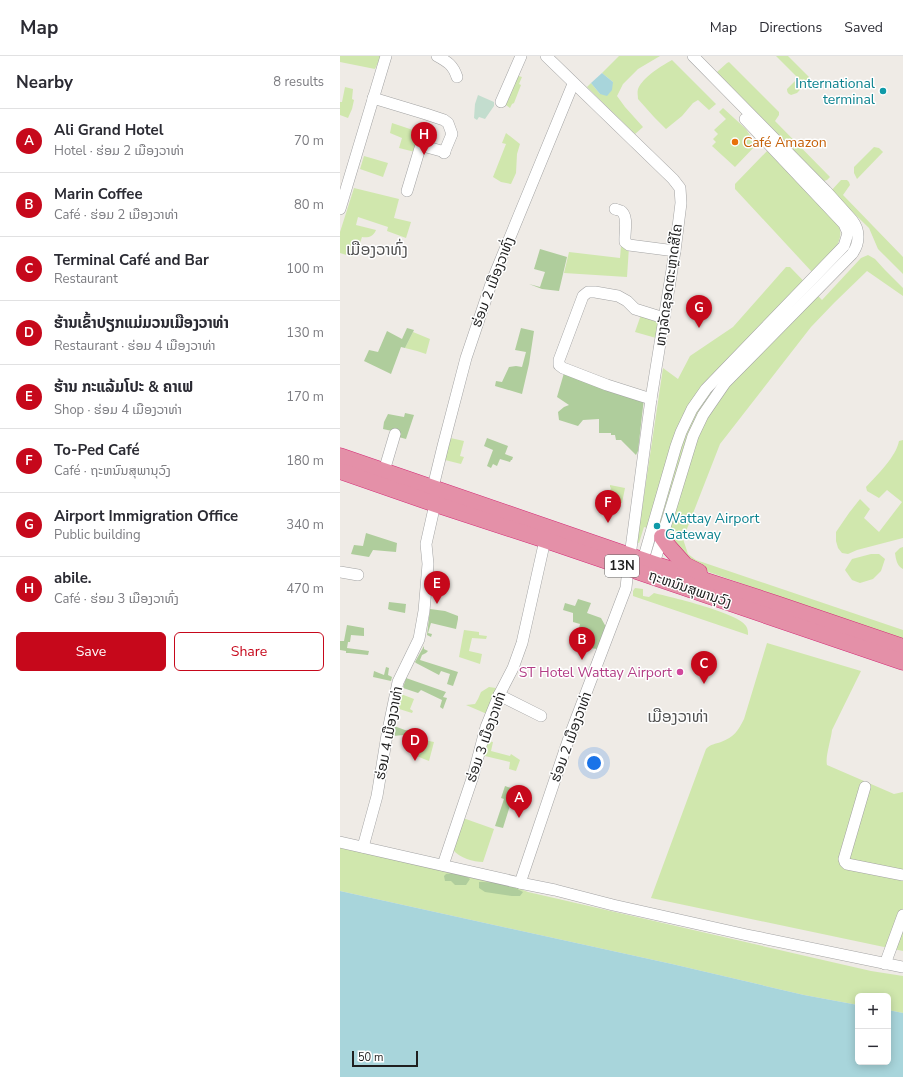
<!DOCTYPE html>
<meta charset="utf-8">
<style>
:root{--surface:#fff;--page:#f2f2f3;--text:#2b2b33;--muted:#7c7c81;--line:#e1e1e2;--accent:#c6081b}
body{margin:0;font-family:"Nunito Sans","Noto Sans Lao",sans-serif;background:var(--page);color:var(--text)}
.controls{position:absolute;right:12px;bottom:12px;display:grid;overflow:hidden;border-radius:6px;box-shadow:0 2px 10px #0003}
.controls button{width:36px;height:36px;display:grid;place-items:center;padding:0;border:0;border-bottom:1px solid var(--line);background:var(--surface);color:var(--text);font:20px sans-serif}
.scale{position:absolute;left:12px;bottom:10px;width:66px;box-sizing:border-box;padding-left:4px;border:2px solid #1f1f1f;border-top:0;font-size:11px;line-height:14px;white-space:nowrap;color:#1f1f1f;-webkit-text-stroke:3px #fff;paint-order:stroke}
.you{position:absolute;left:254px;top:707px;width:14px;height:14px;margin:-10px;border:3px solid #fff;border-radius:50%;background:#1a73e8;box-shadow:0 0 0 6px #1a73e833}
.badge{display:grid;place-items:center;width:26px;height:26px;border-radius:50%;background:var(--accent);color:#fff;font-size:13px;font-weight:700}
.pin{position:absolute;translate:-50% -33px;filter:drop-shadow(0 1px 2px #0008)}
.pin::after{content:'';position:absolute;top:21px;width:14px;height:12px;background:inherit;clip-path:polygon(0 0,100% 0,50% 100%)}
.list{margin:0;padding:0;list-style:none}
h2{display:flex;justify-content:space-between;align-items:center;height:52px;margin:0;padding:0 16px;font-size:17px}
h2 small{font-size:13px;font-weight:400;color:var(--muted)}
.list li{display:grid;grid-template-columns:26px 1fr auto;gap:12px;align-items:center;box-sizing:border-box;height:64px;padding:0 16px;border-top:1px solid var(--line)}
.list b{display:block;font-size:15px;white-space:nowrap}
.list p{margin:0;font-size:13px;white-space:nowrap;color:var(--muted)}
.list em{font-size:13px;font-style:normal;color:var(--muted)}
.actions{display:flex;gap:8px;padding:12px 16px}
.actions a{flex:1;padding:9px 0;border:1px solid var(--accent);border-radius:6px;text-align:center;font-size:14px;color:var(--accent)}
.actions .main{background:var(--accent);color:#fff}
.map{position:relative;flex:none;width:563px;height:1021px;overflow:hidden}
header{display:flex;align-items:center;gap:24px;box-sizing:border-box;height:56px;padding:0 20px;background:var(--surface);border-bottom:1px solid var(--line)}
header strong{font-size:19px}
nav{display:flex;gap:22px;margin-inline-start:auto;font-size:14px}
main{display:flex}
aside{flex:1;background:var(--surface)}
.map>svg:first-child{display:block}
</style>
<header>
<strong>Map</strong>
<nav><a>Map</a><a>Directions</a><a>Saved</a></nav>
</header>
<main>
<aside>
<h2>Nearby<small>8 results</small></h2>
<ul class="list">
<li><span class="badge">A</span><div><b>Ali Grand Hotel</b><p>Hotel · ຮ່ອມ 2 ເມືອງວາທ່າ</p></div><em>70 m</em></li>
<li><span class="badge">B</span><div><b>Marin Coffee</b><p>Café · ຮ່ອມ 2 ເມືອງວາທ່າ</p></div><em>80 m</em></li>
<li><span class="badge">C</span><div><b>Terminal Café and Bar</b><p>Restaurant</p></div><em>100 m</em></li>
<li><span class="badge">D</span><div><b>ຮ້ານເຂົ້າປຽກແມ່ມວນເມືອງວາທ່າ</b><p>Restaurant · ຮ່ອມ 4 ເມືອງວາທ່າ</p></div><em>130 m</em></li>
<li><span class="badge">E</span><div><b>ຮ້ານ ກະແລ້ມໂປະ &amp; ຄາເຟ</b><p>Shop · ຮ່ອມ 4 ເມືອງວາທ່າ</p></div><em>170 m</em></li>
<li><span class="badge">F</span><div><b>To-Ped Café</b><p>Café · ຖະຫນົນສຸພານຸວົງ</p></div><em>180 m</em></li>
<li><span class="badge">G</span><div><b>Airport Immigration Office</b><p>Public building</p></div><em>340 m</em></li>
<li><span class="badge">H</span><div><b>abile.</b><p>Café · ຮ່ອມ 3 ເມືອງວາທົ່ງ</p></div><em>470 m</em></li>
</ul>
<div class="actions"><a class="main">Save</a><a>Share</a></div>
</aside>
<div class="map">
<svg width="563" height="1021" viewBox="0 0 563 1021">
<rect width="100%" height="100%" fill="#efebe6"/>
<g fill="#d0e7ad">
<path d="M0 0H41L35 13 0 6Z"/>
<path d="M279 0H320L298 13 283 28 277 40 285 51 303 71 295 78 247 31 251 27 260 38 273 26 262 17Z"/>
<path d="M436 0H448L469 21V24L457 37 451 39C449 38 447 37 447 33L458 22Z"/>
<path d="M332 4 376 48 369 54 358 44 353 47 342 60 326 73 314 61 298 43C298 40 297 36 298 33 303 21 321 10 332 4Z"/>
<path d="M389 6 439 56V59L435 65 490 121 487 124 484 125 377 16 387 7Z"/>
<path d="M175 19 182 21 179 28 181 29 174 47 172 48 170 52 163 47Z"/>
<path d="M5 31 13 33 12 43 14 44 12 53 8 62 0 59V46H2Z"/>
<path d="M383 52 406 73 416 89 395 111 372 90 376 86 373 83 378 78 374 74 386 63 379 56Z"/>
<path d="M52 67 82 77 75 96 59 92 62 82 50 77Z"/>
<path d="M166 77 180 88 177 98 176 117 171 128 161 126 153 121 166 88 162 87Z"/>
<path d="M534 91 539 92 543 96 517 123 514 117V111Z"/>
<path d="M427 95 498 168C508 188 484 203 472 216L395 133V128Z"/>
<path d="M24 100 48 107 43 121 20 113Z"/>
<path d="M501 124H507L509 126 510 129 503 139 563 201V218L538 193 529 172 491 135Z"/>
<path d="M14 132 59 143 54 162 71 166 66 182 47 175 48 171 18 161 16 169 36 174C33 181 28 182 22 181L19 190 15 189 13 201 0 197V176Z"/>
<path d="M281 190 289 191 287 221 224 217 229 196 280 202Z"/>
<path d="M528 199 535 203 545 214 563 232V240L527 215 494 247 471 271 380 388 343 483 348 498 356 504 563 574V583L406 529 360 513 344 500 328 478 304 471 299 487 295 486 302 453 323 312 338 323 350 300 393 271 446 211H450L482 244 521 202Z"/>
<path d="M303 253 320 260 316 282 295 276Z"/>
<path d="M73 276 90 283 86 298 77 295 65 292Z"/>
<path d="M106 381 124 385 120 400 124 401 121 408 105 404Z"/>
<path d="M563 384V482L517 494 508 498 502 497 498 492 496 485V476L509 457 520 443 530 453 524 462 539 476 562 446 547 434 539 442 527 435 526 431C537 419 556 401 559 385Z"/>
<path d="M270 429 285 432 282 447 271 444 270 446H266L271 432 270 431Z"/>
<path d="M563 491V513C557 510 556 504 555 497L560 492Z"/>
<path d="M531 498H539L545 503 541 515 533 523 520 527 512 524 505 514 512 503Z"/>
<path d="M295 532 303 533V540L309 541 314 537C331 541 399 557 406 570 408 573 408 576 408 579L293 540V535Z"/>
<path d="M124 574 139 576V579L147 580 146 583 132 582 129 595 142 598 140 608 119 601Z"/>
<path d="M427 587 521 615 492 674C491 684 485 701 487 709L554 738 563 736V895L311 842 366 693C371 688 375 688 381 686 394 681 398 675 404 663Z"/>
<path d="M149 631 156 632 147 658 126 649 135 648 138 643 141 636Z"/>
<path d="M61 638 74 643 70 653 73 655 72 657 56 652Z"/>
<path d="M84 684 94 686 89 705 74 699 75 696 79 698Z"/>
<path d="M147 685 153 686 151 695 170 700 171 698 180 704 176 715 169 713 170 706 145 700 144 695Z"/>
<path d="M123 762 154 773 143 806C133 806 120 802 113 794Z"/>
<path d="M0 791 173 830 188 836 531 915 563 920V957L548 954V940H518V949L464 939 332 908 0 835Z"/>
</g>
<g fill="#afcd9c">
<path d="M200 193 227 201 219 235 202 233 189 228 200 231 205 216 194 213Z"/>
<path d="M67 272 74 274 65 292 61 291 51 318 24 305 29 294 38 296 47 275 62 283Z"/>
<path d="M181 272 194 275 189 308 182 338 155 330 156 325 162 326 169 311 176 310 182 311 186 296 175 294Z"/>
<path d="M224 317 245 326 268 331 304 342 298 395 296 399 281 384H276L275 379H271V377H259V363L243 364 238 370 219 364 218 356 224 351 229 349 217 341Z"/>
<path d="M65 357 74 359 66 383 51 379 52 375 43 373 44 366 48 358 64 361Z"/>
<path d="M147 382 168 390 165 398 173 401 172 404H171L170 406 160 403 157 410 153 408 151 412 147 410 153 394 144 390Z"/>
<path d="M26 477 57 487 56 496 33 494 29 501 11 498 14 489 23 490Z"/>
<path d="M238 543 251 547 247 557 261 562 266 571 257 593 237 590V581L240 568 233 566V557L223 554 225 547 235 550Z"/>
<path d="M49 546 66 548 65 557 50 554 48 553Z"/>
<path d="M90 553 105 555 118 560V563L116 573 91 567 88 577 92 578 91 581 87 579Z"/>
<path d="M7 569 24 572V580L11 579 10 586H8L7 592 29 595 28 599 9 597H6V595L0 594V585H4Z"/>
<path d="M84 590V593L88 595 86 597 82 599 80 604 118 616 113 630 107 628 110 618 101 615 99 619 76 607 75 606Z"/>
<path d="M46 611 49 612 48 619 52 621 51 625 33 621 34 615 44 619Z"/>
<path d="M66 622 106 636 103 641 107 642 103 653 100 651 102 644 81 634 78 637 63 632Z"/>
<path d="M54 670 65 674 75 675 73 680 68 679 67 680 64 679 53 680 52 674Z"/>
<path d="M165 730 171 732 169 739 173 740 163 772 155 770 164 743 161 742Z"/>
<path d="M113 817 126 820 130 823 126 829H115L111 825H105L104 820 106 818Z"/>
<path d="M139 826C155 826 169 827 183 836L180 840H172L145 836 139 832Z"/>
</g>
<path fill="#c3ddce" d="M138 39 154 46V50L145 63 139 61 137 64 134 62 135 48Z"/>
<g fill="#a8d5db">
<path d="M262 17 273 26 272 34 267 40 260 38 251 27Z"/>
<path d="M0 835 332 908 464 939 518 949V1006H548V954L563 957V1021H0Z"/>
</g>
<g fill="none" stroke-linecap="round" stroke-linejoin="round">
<defs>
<g id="minor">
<path d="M97 0C108 6 113 9 117 21"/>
<path d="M33 42 86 58 104 64 108 67 112 78 104 97"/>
<path d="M161 46 181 0"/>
<path d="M67 135 80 92 83 90 105 96"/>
<path d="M0 153 46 0"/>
<path d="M275 153C277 154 279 154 281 155 289 160 284 178 285 186L289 189 335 195"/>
<path d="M311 343 267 329 223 312 219 309V304L243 240 248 236H255L278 240 287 245 295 253 324 262"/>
<path d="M44 415 55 378"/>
<path d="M93 431 103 390 126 302 152 225 233 28"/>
<path d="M301 511 336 390 341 376 352 353 366 333 504 190 508 177 504 168 405 63"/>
<path d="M312 514 353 380 363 359 385 327 512 198C520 187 520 174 512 164L486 135 353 0"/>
<path d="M0 516 18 519"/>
<path d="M159 639 201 660"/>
<path d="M525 731 504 803 505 806 507 808 563 819"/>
<path d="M0 786 180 827 215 834 273 849 407 879 563 911"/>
<path d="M23 791 37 740 47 679 58 626 79 583 84 555 88 508 86 488 95 448"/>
<path d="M103 809 133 720 146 671 159 639 173 612 182 587 205 484"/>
<path d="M180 827 230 679 286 532 288 512 290 500 311 343 335 195 341 147 340 132 333 123 206 0"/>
<path d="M545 908 563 859"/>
</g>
<g id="highway">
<path d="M0 400 314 508 437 548 563 591"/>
<path d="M0 415 95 448 205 484 563 606"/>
<path d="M322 481 329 491 345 509 359 516"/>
</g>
</defs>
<use href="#minor" stroke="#a3a3a3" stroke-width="12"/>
<use href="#highway" stroke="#d42b77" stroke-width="17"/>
<use href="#minor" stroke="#fff" stroke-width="11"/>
<use href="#highway" stroke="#e490a8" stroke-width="16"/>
</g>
<g fill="#0f9aa8" stroke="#fff" stroke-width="1.5">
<circle cx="543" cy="35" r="4"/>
<circle cx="317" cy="470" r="4"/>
</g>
<circle fill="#e8710a" stroke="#fff" stroke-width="1.5" cx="395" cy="86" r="4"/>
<circle fill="#d1479c" stroke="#fff" stroke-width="1.5" cx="340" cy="616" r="4"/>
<g text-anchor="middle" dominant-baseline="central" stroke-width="3" stroke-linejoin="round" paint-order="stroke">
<rect fill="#fff" stroke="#626262" stroke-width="1" x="265" y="499" width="34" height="22" rx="3"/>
<g font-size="13" font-weight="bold" fill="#1f1f1f">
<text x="282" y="510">13N</text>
</g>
<g font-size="14" fill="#0d838f" stroke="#fff" text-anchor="end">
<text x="535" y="27">International<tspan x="535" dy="16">terminal</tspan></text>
<text x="325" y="462" text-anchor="start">Wattay Airport<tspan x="325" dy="16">Gateway</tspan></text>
</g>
<g font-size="14" fill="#c56008" stroke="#fff" text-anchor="start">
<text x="403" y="86">Café Amazon</text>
</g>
<g font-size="14" fill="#1f1f1f" stroke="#fff">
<text transform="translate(153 226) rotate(-69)">ຮ່ອມ 2 ເມືອງວາທົ່ງ</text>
<text transform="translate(329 229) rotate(-82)">ທາງລັດຊອດຕະຫຼາດສີໄຄ</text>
<text transform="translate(350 533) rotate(19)">ຖະຫນົນສຸພານຸວົງ</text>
<text transform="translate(49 677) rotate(-79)">ຮ່ອມ 4 ເມືອງວາທ່າ</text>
<text transform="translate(146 681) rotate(-71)">ຮ່ອມ 3 ເມືອງວາທ່າ</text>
<text transform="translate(231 681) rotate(-70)">ຮ່ອມ 2 ເມືອງວາທ່າ</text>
</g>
<g font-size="14" fill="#b23c85" stroke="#fff" text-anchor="end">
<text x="332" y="616">ST Hotel Wattay Airport</text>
</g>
<g font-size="16" fill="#525252" stroke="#fff">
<text x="37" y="194">ເມືອງວາທົ່ງ</text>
<text x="338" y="661">ເມືອງວາທ່າ</text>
</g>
</g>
</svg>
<div class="controls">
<button>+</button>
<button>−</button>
</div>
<div class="scale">50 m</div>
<div class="you"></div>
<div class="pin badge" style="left:179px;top:762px">A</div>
<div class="pin badge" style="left:242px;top:604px">B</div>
<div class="pin badge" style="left:364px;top:628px">C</div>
<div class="pin badge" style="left:75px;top:705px">D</div>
<div class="pin badge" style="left:97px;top:548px">E</div>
<div class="pin badge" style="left:268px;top:467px">F</div>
<div class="pin badge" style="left:359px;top:272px">G</div>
<div class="pin badge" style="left:84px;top:99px">H</div>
</div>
</main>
